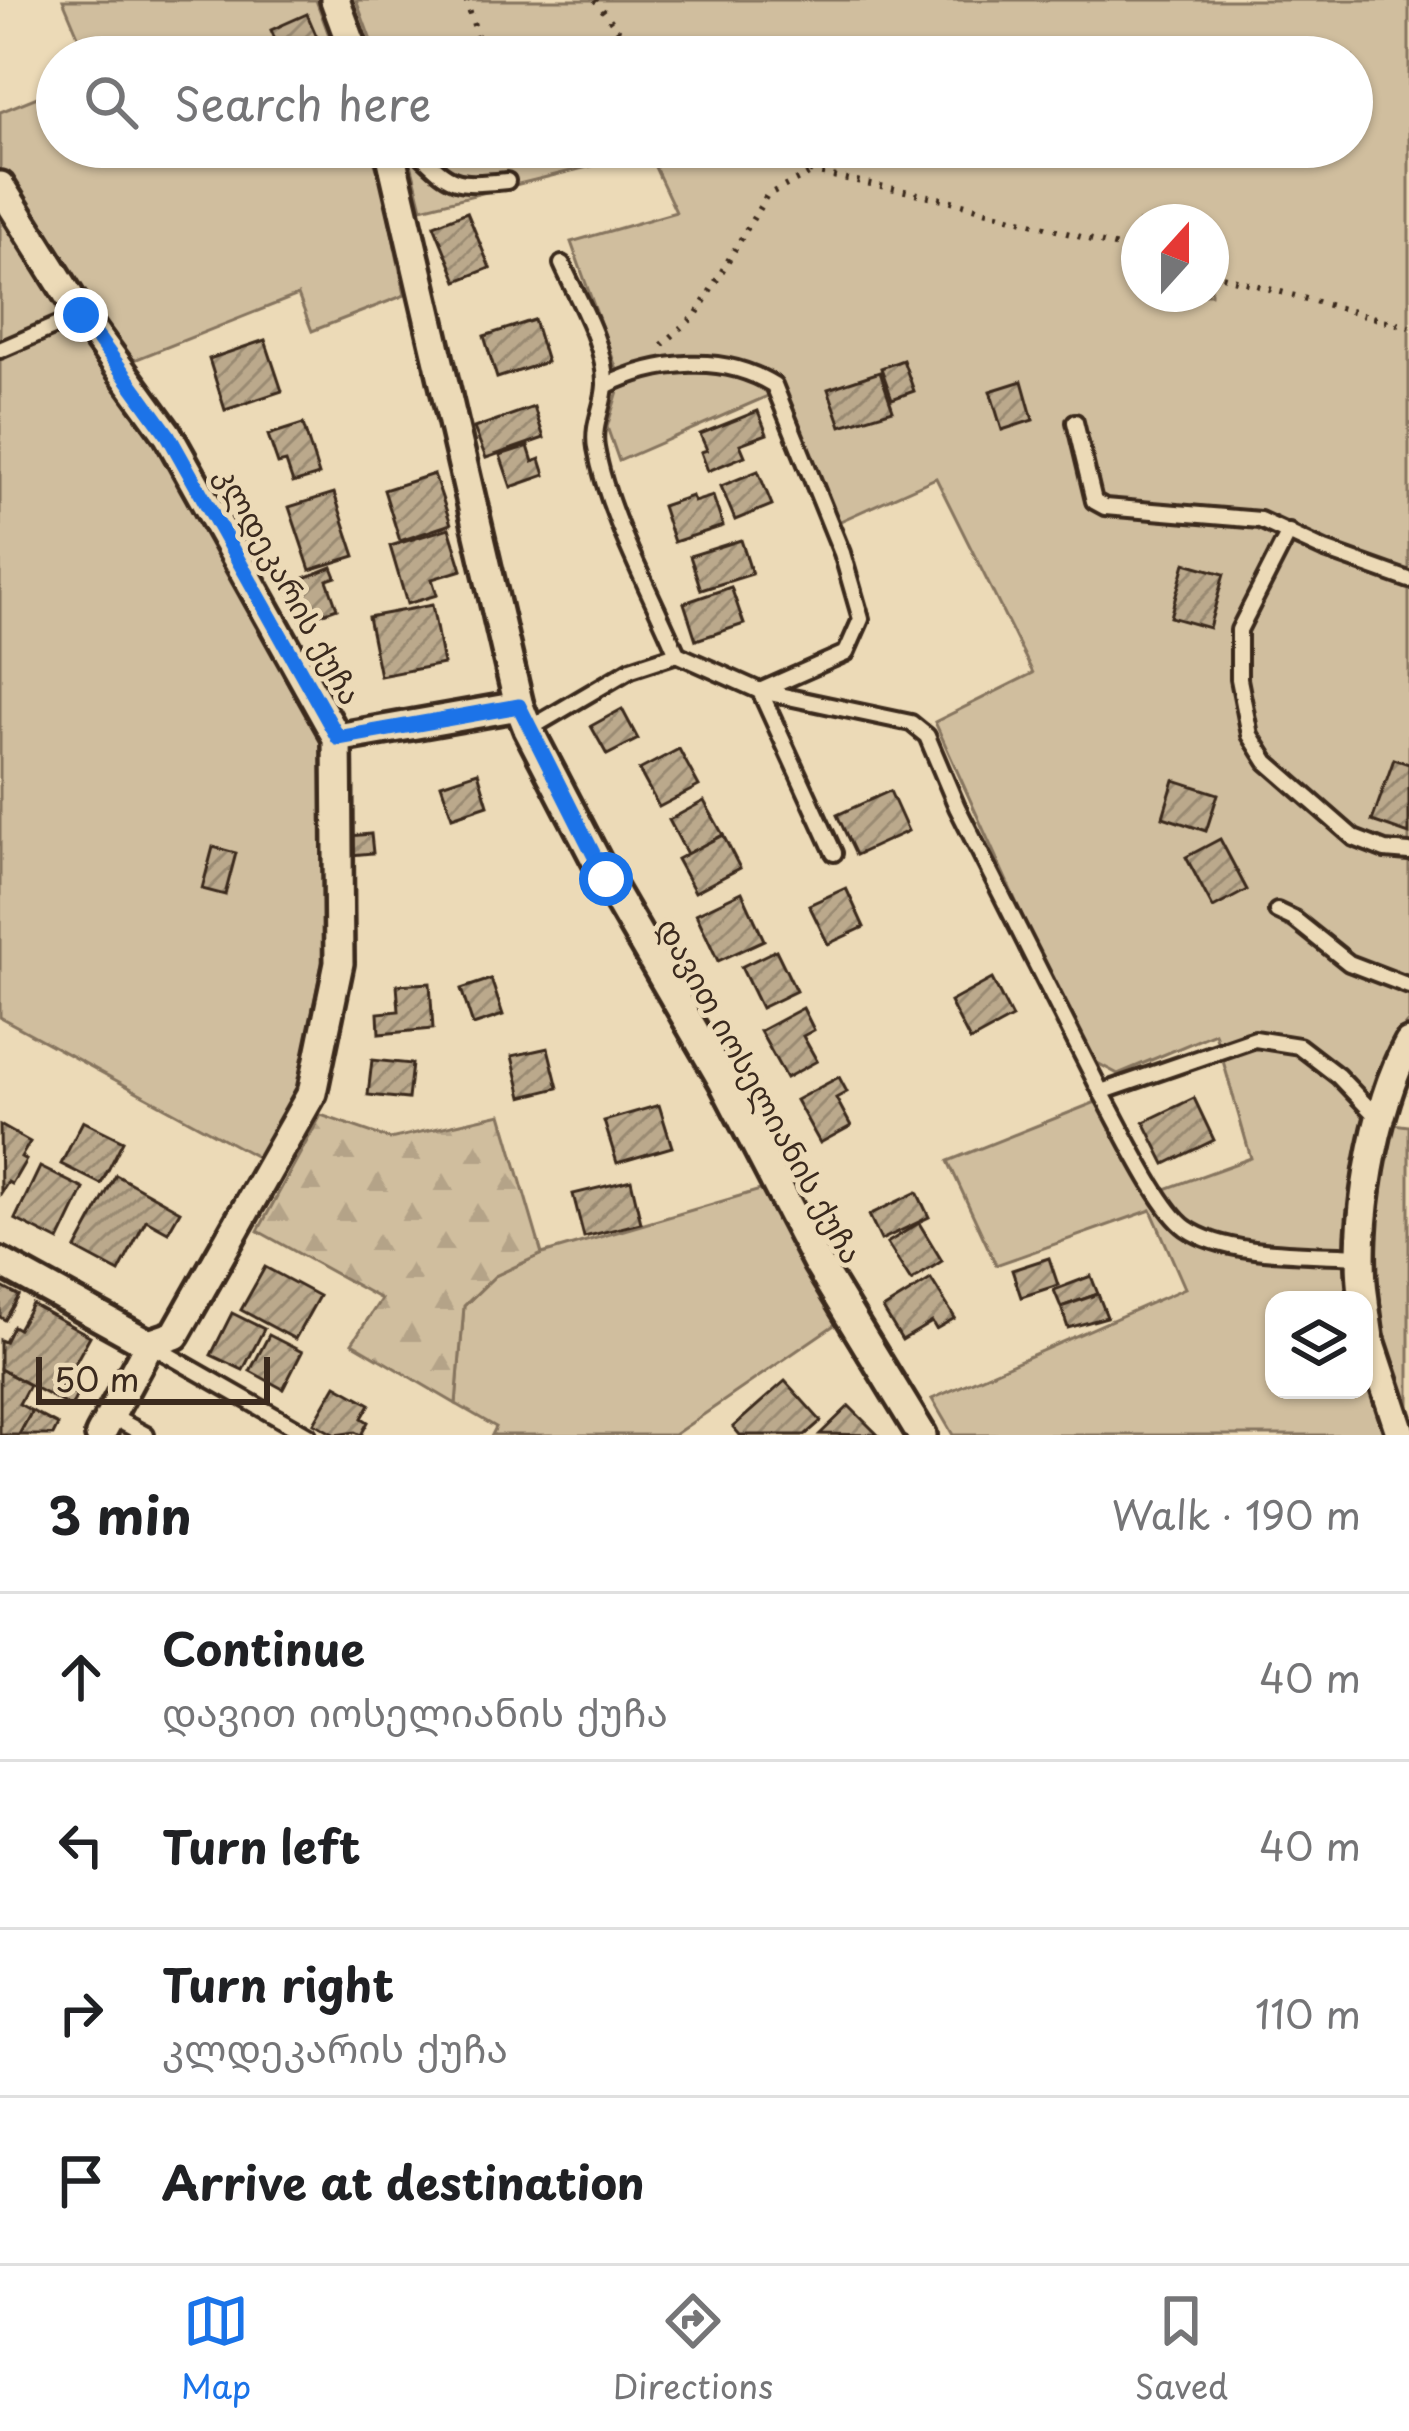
<!DOCTYPE html>
<meta charset="utf-8">
<style>
:root{--surface:#fff;--page:#f2f2f2;--text:#202124;--muted:#757577;--line:#e0e0e0;--accent:#1a73e8}
body{margin:0;font-family:"Playpen Sans","Noto Sans Georgian",sans-serif;background:var(--page);color:var(--text)}
.controls{position:absolute;right:36px;bottom:36px;display:grid;overflow:hidden;border-radius:24px;box-shadow:0 3px 9px #0004}
.controls button{width:108px;height:108px;display:grid;place-items:center;padding:0;border:0;border-bottom:3px solid var(--line);background:var(--surface);color:var(--text);font:60px sans-serif}
.compass{position:absolute;left:1121px;top:204px;width:108px;height:108px;border-radius:50%;background:var(--surface);box-shadow:0 3px 9px #0004;rotate:21deg}
.scale{position:absolute;left:36px;bottom:30px;width:234px;box-sizing:border-box;padding-left:12px;border:6px solid #3b2a1e;border-top:0;font-size:33px;line-height:42px;white-space:nowrap;color:#3b2a1e;-webkit-text-stroke:9px #ecdab7;paint-order:stroke}
.stop{position:absolute;width:36px;height:36px;margin:-27px;border:9px solid #1a73e8;border-radius:50%;background:#fff}
.stop.end{background:#1a73e8;border-color:#fff;box-shadow:0 3px 12px #0008}
.list{margin:0;padding:0;list-style:none}
h2{display:flex;justify-content:space-between;align-items:center;height:156px;margin:0;padding:0 48px;font-size:51px}
h2 small{font-size:39px;font-weight:400;color:var(--muted)}
.list li{display:grid;grid-template-columns:78px 1fr auto;gap:36px;align-items:center;box-sizing:border-box;height:168px;padding:0 48px;border-top:3px solid var(--line)}
.list b{display:block;font-size:45px;white-space:nowrap}
.list p{margin:0;font-size:39px;white-space:nowrap;color:var(--muted)}
.list em{font-size:39px;font-style:normal;color:var(--muted)}
.icon{flex:none;width:66px;height:66px;fill:none;stroke:currentColor;stroke-width:2;stroke-linecap:round;stroke-linejoin:round}
.map{position:relative;flex:none;width:1409px;height:1435px;overflow:hidden}
.search{position:absolute;background:var(--surface);box-shadow:0 3px 9px #0004;left:36px;right:36px;top:36px;height:132px;display:flex;align-items:center;gap:30px;box-sizing:border-box;padding:0 42px;border-radius:66px;color:var(--muted);font-size:45px}
.sheet{height:828px;background:var(--surface)}
nav{display:flex;justify-content:space-around;align-items:center;box-sizing:border-box;height:168px;border-top:3px solid var(--line);background:var(--surface);font-size:33px;color:var(--muted)}
nav a{display:grid;justify-items:center;gap:6px}
nav .on{color:var(--accent)}
.map>svg:first-child{display:block}
</style>
<div class="map">
<svg width="1409" height="1435" viewBox="0 0 1409 1435">
<defs>
<pattern id="forest-firs" width="22" height="20" patternUnits="userSpaceOnUse" patternTransform="scale(3)"><rect width="22" height="20" fill="#d0be9e"/><path d="M5 1l3.5 6h-7zM16 11l3.5 6h-7z" fill="#b4a388"/></pattern>
<pattern id="building-hatch" width="6" height="6" patternUnits="userSpaceOnUse" patternTransform="scale(3)"><rect width="6" height="6" fill="#bba98c"/><path d="M-1 1l2-2M0 6l6-6M5 7l2-2" fill="none" stroke="#998a72"/></pattern>
</defs>
<rect width="100%" height="100%" fill="#ecdab7"/>
<filter id="ink" filterUnits="userSpaceOnUse"><feTurbulence type="fractalNoise" baseFrequency=".00833" numOctaves="2"/><feDisplacementMap in="SourceGraphic" scale="24" xChannelSelector="R" yChannelSelector="G"/><feConvolveMatrix kernelMatrix="1 2 1 2 8 2 1 2 1" color-interpolation-filters="sRGB"/></filter>
<g filter="url(#ink)">
<g fill="#d0be9e" stroke="#86745e" stroke-width="3" fill-rule="evenodd">
<path d="M63 0H316L337 57H87Z"/>
<path d="M356 0H1409V1021C1371 1059 1337 1247 1350 1300H1274V1390H1364V1353L1387 1435H953L932 1399 1185 1288 1151 1210 996 1265 948 1161 1101 1100 1149 1195 1251 1158 1215 1033 1118 1074 1086 1057 935 722 1033 673 936 478 829 526 777 392 619 461 607 427 621 381 571 242 676 212 648 152 422 208 407 147H1352V57H377ZM1139 222H1211V294H1139Z"/>
<path d="M57 89V147H369L382 183 405 295 312 331 298 295 104 372 170 466 325 740 322 963 298 1085 264 1161 0 1017V112Z"/>
<path d="M1393 1124 1409 1126V1420C1395 1375 1377 1330 1372 1283 1366 1231 1384 1174 1393 1124Z"/>
<path d="M767 1188 840 1321 674 1435H492L496 1427 456 1404 464 1306 495 1276 542 1254Z"/>
</g>
<path fill="url(#forest-firs)" stroke="#86745e" stroke-width="3" d="M501 1114 542 1254 495 1276 464 1306 456 1404 352 1343 381 1299 258 1231 321 1115 390 1139Z"/>
<g fill="url(#building-hatch)" stroke="#3b2a1e" stroke-width="3">
<path d="M307 14 322 49 305 57H283L271 30Z"/>
<path d="M467 212 490 268 457 281 434 225Z"/>
<path d="M534 320 547 362 497 378 484 336Z"/>
<path d="M265 340 282 391 225 410 209 359Z"/>
<path d="M903 360 914 391 892 399 881 368Z"/>
<path d="M880 372 893 410 841 426 828 389Z"/>
<path d="M1022 381 1033 420 1002 430 990 391Z"/>
<path d="M534 407 544 438 486 458 474 428Z"/>
<path d="M758 411 767 434 740 444 745 456 708 471 701 452 707 450 700 434Z"/>
<path d="M303 424 319 475 293 483 286 462 278 464 268 435Z"/>
<path d="M528 446 533 462 540 459 545 475 511 487 500 455Z"/>
<path d="M758 471 772 505 735 520 721 486Z"/>
<path d="M434 474 451 524 400 541 384 490Z"/>
<path d="M334 493 355 556 310 570 289 507Z"/>
<path d="M692 496 694 502 713 496 723 526 674 542 662 506Z"/>
<path d="M449 528 462 570 432 579 437 595 407 604 390 546Z"/>
<path d="M741 540 752 574 701 590 690 556Z"/>
<path d="M1185 563 1224 574 1209 628 1170 617Z"/>
<path d="M332 567 336 577 327 580 337 608 301 621 287 585Z"/>
<path d="M731 587 744 624 696 640 684 603Z"/>
<path d="M432 605 443 664 380 676 368 617Z"/>
<path d="M622 709 638 739 607 755 591 726Z"/>
<path d="M679 749 699 786 659 807 639 770Z"/>
<path d="M1394 759 1409 764V834L1372 821Z"/>
<path d="M478 772 488 805 452 817 441 784Z"/>
<path d="M1174 780 1218 794 1206 831 1163 817Z"/>
<path d="M890 791 908 831 856 855 837 815Z"/>
<path d="M704 801 723 835 687 854 669 820Z"/>
<path d="M371 834 373 853 350 855 349 836Z"/>
<path d="M723 835 740 868 695 892 677 859Z"/>
<path d="M1220 839 1247 890 1213 908 1186 857Z"/>
<path d="M213 847 236 853 225 895 202 889Z"/>
<path d="M846 888 864 927 828 944 809 905Z"/>
<path d="M742 892 764 940 718 961 696 914Z"/>
<path d="M776 950 796 991 761 1008 741 967Z"/>
<path d="M491 979 503 1015 473 1025 461 989Z"/>
<path d="M992 979 1012 1018 970 1041 950 1002Z"/>
<path d="M430 983 433 1029 379 1034 378 1013 399 1011 397 985Z"/>
<path d="M803 1008 814 1030 803 1036 817 1061 786 1078 760 1031Z"/>
<path d="M548 1048 558 1088 522 1097 512 1056Z"/>
<path d="M372 1060 412 1064 408 1099 368 1095Z"/>
<path d="M839 1077 847 1092 836 1098 851 1126 820 1143 796 1100Z"/>
<path d="M1194 1098 1214 1140 1165 1164 1144 1122Z"/>
<path d="M659 1105 672 1147 617 1163 604 1121Z"/>
<path d="M83 1121 123 1141 101 1184 61 1164Z"/>
<path d="M0 1125 30 1142 21 1157 26 1160 12 1184 8 1182 1 1193Z"/>
<path d="M40 1167 84 1189 59 1241 15 1219Z"/>
<path d="M116 1175 180 1211 168 1232 146 1220 119 1272 76 1249Z"/>
<path d="M631 1180 641 1223 584 1237 573 1194Z"/>
<path d="M917 1192 929 1217 881 1240 869 1215Z"/>
<path d="M919 1223 942 1261 911 1281 887 1243Z"/>
<path d="M1049 1258 1058 1285 1021 1297 1012 1270Z"/>
<path d="M265 1267 319 1296 295 1339 241 1310Z"/>
<path d="M1091 1276 1098 1294 1061 1307 1054 1290Z"/>
<path d="M931 1279 955 1318 936 1329 932 1322 902 1340 883 1309Z"/>
<path d="M0 1286 19 1296 5 1320 0 1317Z"/>
<path d="M1098 1294 1107 1317 1068 1328 1061 1307Z"/>
<path d="M32 1304 90 1336 62 1387 77 1395 71 1407 0 1369V1340L5 1342 13 1326 18 1329Z"/>
<path d="M232 1313 264 1329 243 1370 211 1355Z"/>
<path d="M269 1335 302 1352 283 1389 250 1371Z"/>
<path d="M0 1369 29 1385 19 1404 32 1411 19 1435H0Z"/>
<path d="M785 1381 821 1421 805 1435H740L733 1427Z"/>
<path d="M336 1385 370 1404 362 1418 368 1422 361 1435 355 1432 335 1435 314 1423Z"/>
<path d="M849 1406 878 1435 820 1434Z"/>
<path d="M32 1411 58 1425 53 1435H19Z"/>
</g>
<g fill="none" stroke-linecap="round" stroke-linejoin="round">
<defs>
<g id="lane">
<path d="M413 147C452 185 451 186 507 181"/>
<path d="M0 350 81 315"/>
<path d="M605 386C657 360 723 353 774 385L842 553 861 619 846 653 760 691 834 853"/>
<path d="M1075 422 1094 501 1105 507 1260 520 1325 550 1409 580"/>
<path d="M1289 532 1239 630V679L1250 735 1267 762 1354 838 1385 850 1409 852"/>
<path d="M677 654 760 691 911 723 927 736 957 807 1101 1092 1255 1039 1299 1046 1338 1076 1379 1119"/>
<path d="M529 729 631 669 677 654C650 590 608 516 596 448 592 424 604 407 605 385 606 345 578 300 562 264"/>
<path d="M1277 911 1294 919 1349 963 1409 986"/>
<path d="M1101 1092C1120 1125 1158 1208 1186 1228 1227 1257 1311 1253 1361 1256"/>
<path d="M149 1344 308 1435"/>
<path d="M111 1416 146 1435"/>
</g>
<g id="street">
<path d="M335 0 356 57"/>
<path d="M389 147 519 706 528 729 606 879 723 1081 818 1264 922 1435"/>
<path d="M0 186 81 315 168 435 337 738 339 963 312 1093 175 1335 149 1344 100 1435"/>
<path d="M337 738 519 706"/>
<path d="M0 1262 149 1344"/>
<path d="M1364 1300C1353 1230 1374 1105 1409 1043"/>
<path d="M1364 1303 1369 1338 1401 1435"/>
</g>
</defs>
<use href="#lane" stroke="#3b2a1e" stroke-width="22"/>
<use href="#street" stroke="#3b2a1e" stroke-width="36"/>
<g stroke="#3b2a1e" stroke-width="6" stroke-dasharray="3 9" stroke-linecap="butt">
<path d="M466 0 484 57"/>
<path d="M595 0 632 48 643 57"/>
<path d="M768 147 813 172 948 200 1139 253"/>
<path d="M1211 273 1409 327"/>
<path d="M662 345 696 315 767 195 813 172"/>
</g>
<use href="#lane" stroke="#ecdab7" stroke-width="14"/>
<use href="#street" stroke="#ecdab7" stroke-width="27"/>
</g>
</g>
<g fill="none" stroke-linecap="round" stroke-linejoin="round" filter="url(#ink)">
<path stroke="#1a73e8" stroke-width="15" d="M81 315 168 435 338 738 519 706 606 879"/>
</g>
<g text-anchor="middle" dominant-baseline="central" stroke-width="10" stroke-linejoin="round" paint-order="stroke">
<g font-size="30" fill="#3b2a1e" stroke="#ecdab7">
<text transform="translate(290 585) rotate(61)">კლდეკარის ქუჩა</text>
<text transform="translate(761 1090) rotate(61)">დავით იოსელიანის ქუჩა</text>
</g>
</g>
</svg>
<div class="controls">
<button><svg class="icon" aria-label="layers" viewBox="0 0 24 24"><path d="M12 4l9 5-9 5-9-5zM3 14l9 5 9-5"/></svg></button>
</div>
<svg class="compass" viewBox="-18 -18 36 36"><path d="M0-13l5 13h-10z" fill="#e53935"/><path d="M0 13l5-13h-10z" fill="#757577"/></svg>
<div class="scale">50 m</div>
<div class="stop" style="left:606px;top:879px"></div>
<div class="stop end" style="left:81px;top:315px"></div>
<div class="search"><svg class="icon" aria-label="search" viewBox="0 0 24 24"><circle cx="10" cy="10" r="6"/><path d="M15 15l6 6"/></svg>Search here</div>
</div>
<section class="sheet">
<h2>3 min<small>Walk · 190 m</small></h2>
<ul class="list">
<li><svg class="icon" aria-label="ahead" viewBox="0 0 24 24"><path d="M12 20V5M6 11l6-6 6 6"/></svg><div><b>Continue</b><p>დავით იოსელიანის ქუჩა</p></div><em>40 m</em></li>
<li><svg class="icon" aria-label="left" viewBox="0 0 24 24"><path d="M17 20v-9H6M10 6l-5 5 5 5"/></svg><div><b>Turn left</b></div><em>40 m</em></li>
<li><svg class="icon" aria-label="right" viewBox="0 0 24 24"><path d="M7 20v-9h11M14 6l5 5-5 5"/></svg><div><b>Turn right</b><p>კლდეკარის ქუჩა</p></div><em>110 m</em></li>
<li><svg class="icon" aria-label="arrive" viewBox="0 0 24 24"><path d="M6 21V4h12l-3 4 3 4H6"/></svg><div><b>Arrive at destination</b></div></li>
</ul>
</section>
<nav>
<a class="on"><svg class="icon" aria-label="map" viewBox="0 0 24 24"><path d="M3 6l6-2 6 2 6-2v14l-6 2-6-2-6 2zM9 4v14M15 6v14"/></svg>Map</a>
<a><svg class="icon" aria-label="directions" viewBox="0 0 24 24"><path d="M12 3l9 9-9 9-9-9zM9 14v-3h6M13 9l2 2-2 2"/></svg>Directions</a>
<a><svg class="icon" aria-label="saved" viewBox="0 0 24 24"><path d="M7 4h10v16l-5-4-5 4z"/></svg>Saved</a>
</nav>
